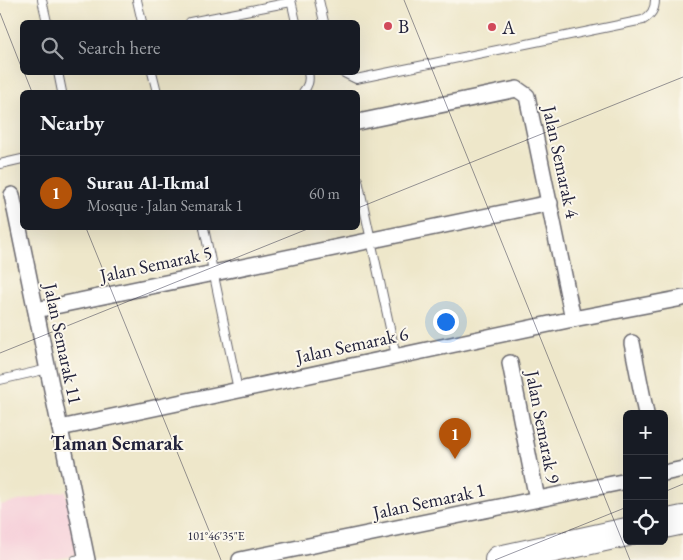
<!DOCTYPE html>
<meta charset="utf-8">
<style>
:root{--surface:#171b24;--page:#242831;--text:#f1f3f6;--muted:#9ea1a6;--line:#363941;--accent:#b45309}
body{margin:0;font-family:"EB Garamond",serif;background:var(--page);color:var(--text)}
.controls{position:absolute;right:15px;bottom:15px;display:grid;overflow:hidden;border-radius:8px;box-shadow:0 5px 20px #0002}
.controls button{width:45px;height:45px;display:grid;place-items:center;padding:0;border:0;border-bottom:1px solid var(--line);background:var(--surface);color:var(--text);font:25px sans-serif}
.you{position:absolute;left:445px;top:321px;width:18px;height:18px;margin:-12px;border:4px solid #fff;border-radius:50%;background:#1a73e8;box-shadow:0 0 0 8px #1a73e833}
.badge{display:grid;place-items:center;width:32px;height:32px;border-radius:50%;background:var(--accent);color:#fff;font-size:16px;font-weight:700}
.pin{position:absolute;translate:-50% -41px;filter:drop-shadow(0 1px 2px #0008)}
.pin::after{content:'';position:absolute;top:26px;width:18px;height:15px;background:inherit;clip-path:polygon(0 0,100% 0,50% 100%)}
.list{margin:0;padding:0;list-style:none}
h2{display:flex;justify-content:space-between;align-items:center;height:65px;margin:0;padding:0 20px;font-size:21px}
h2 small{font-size:16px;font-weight:400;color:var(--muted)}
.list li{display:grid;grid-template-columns:32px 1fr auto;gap:15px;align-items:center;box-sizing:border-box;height:75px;padding:0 20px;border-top:1px solid var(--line)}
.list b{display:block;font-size:19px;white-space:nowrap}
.list p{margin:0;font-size:16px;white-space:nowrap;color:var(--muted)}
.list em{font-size:16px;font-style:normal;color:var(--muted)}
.icon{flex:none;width:28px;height:28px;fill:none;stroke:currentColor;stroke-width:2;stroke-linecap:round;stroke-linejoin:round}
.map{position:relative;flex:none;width:683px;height:560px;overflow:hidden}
.search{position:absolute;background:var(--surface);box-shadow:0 5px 20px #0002;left:20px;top:20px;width:340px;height:55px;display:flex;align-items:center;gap:12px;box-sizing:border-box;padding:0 18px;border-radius:8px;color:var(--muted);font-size:19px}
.panel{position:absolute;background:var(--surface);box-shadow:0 5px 20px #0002;left:20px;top:90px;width:340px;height:140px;border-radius:8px}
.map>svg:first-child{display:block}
</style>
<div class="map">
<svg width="683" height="560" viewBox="0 0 683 560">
<rect width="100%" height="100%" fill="#fbf7ec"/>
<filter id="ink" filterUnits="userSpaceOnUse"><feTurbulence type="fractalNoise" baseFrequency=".02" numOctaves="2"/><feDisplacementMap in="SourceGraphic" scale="10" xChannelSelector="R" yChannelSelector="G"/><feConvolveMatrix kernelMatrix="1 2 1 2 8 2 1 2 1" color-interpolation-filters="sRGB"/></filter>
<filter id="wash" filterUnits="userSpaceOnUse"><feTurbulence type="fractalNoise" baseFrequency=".0096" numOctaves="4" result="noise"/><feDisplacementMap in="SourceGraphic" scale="20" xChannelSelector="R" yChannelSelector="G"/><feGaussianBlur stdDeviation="1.12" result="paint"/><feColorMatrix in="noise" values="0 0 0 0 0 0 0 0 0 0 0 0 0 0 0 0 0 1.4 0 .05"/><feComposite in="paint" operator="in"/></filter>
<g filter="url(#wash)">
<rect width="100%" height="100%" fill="#eee7ca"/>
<path fill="#f6cfd9" d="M66 491 80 555 51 560H0V505Z"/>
</g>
<g filter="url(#ink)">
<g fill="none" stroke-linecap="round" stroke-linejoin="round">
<defs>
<g id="service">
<path d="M42 0 47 22"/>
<path d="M137 0 142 22"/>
<path d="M291 0 296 22"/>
<path d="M319 0 324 22"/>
<path d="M190 22 291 2"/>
<path d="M58 72 62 92"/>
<path d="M152 72 157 92"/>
<path d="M342 72 356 79 643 20C651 15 655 10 655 0"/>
<path d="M303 92C308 86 310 81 308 72"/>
<path d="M0 164 22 159"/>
<path d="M358 180 396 356"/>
<path d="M204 228 238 390"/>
<path d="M0 380 48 369"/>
<path d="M75 560 86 558"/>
</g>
<g id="minor">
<path d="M358 122 517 89 527 96 573 319"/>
<path d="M12 195 87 560"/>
<path d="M36 310 550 203"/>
<path d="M632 343 646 414"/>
<path d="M510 363 537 499"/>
<path d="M60 428 573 319 683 298"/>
<path d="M664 473 683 469"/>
<path d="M240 560 627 481"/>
</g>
<g id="motorway">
<path d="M664 524 683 520"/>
<path d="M499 560 627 532"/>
</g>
</defs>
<use href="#service" stroke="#69676d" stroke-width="10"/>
<use href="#minor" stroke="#69676d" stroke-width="18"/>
<use href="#motorway" stroke="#69676d" stroke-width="30"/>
<use href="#service" stroke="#fff" stroke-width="8"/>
<use href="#minor" stroke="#fff" stroke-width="15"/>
<use href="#motorway" stroke="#fff" stroke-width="28"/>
</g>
</g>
<path fill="none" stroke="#22223b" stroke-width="1" stroke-opacity="0.45" d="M404 0 630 560M0 13 22 69M24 72 32 92M358 208 683 77M86 228 221 560M0 353 310 228M664 492 683 484M495 560 627 507"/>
<g fill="#d1495b" stroke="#fbf7ec" stroke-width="2">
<circle cx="388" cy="26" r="5"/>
<circle cx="492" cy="27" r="5"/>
</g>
<g text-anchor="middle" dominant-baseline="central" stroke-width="4" stroke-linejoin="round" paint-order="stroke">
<g font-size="19" fill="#22223b" stroke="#fbf7ec" text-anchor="start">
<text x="398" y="26">B</text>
<text x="502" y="27">A</text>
</g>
<g font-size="19" fill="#22223b" stroke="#fbf7ec">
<text transform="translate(561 162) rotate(78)">Jalan Semarak 4</text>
<text transform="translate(156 264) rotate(-12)">Jalan Semarak 5</text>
<text transform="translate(63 344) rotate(78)">Jalan Semarak 11</text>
<text transform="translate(352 345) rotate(-12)">Jalan Semarak 6</text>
<text transform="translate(543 427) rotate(79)">Jalan Semarak 9</text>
<text transform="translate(429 501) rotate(-12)">Jalan Semarak 1</text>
</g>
<g font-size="20" font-weight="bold" fill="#22223b" stroke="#fbf7ec">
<text x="117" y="443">Taman Semarak</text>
</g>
</g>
<g font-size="12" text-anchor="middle" fill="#22223b" stroke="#fbf7ec" stroke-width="4" stroke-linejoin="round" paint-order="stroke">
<text x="216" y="540">101°46'35"E</text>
</g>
</svg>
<div class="controls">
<button>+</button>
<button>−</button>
<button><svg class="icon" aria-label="locate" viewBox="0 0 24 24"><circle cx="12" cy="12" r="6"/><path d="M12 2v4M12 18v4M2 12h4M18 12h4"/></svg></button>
</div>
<div class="you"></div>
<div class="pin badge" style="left:455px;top:459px">1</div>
<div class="search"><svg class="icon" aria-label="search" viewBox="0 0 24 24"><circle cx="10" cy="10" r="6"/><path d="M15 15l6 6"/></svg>Search here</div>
<section class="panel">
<h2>Nearby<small></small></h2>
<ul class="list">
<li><span class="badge">1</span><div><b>Surau Al-Ikmal</b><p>Mosque · Jalan Semarak 1</p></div><em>60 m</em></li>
</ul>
</section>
</div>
